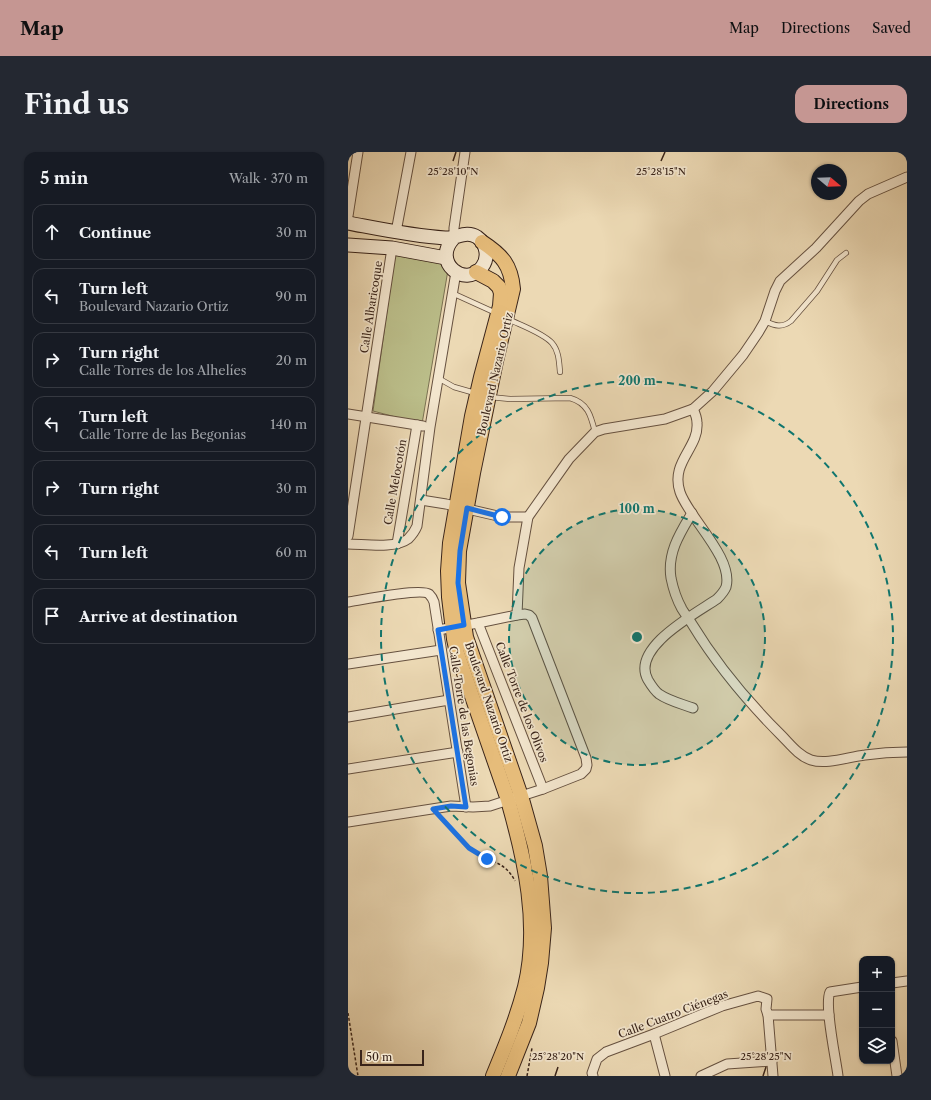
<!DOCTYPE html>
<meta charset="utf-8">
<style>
:root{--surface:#171b24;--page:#242831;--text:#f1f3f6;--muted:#9ea1a6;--line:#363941;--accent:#c59692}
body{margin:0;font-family:"Libre Caslon Text",serif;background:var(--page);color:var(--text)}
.controls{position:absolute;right:12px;bottom:12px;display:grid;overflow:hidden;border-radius:8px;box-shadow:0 1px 3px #0004}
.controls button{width:36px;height:36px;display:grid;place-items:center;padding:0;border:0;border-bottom:1px solid var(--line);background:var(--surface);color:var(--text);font:20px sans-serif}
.compass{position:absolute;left:463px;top:12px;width:36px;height:36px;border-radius:50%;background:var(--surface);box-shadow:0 1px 3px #0004;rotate:109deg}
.scale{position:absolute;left:12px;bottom:10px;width:64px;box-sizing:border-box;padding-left:4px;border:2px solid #39241a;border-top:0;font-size:11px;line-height:14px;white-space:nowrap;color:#39241a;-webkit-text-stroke:3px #f3e6ce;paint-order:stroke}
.stop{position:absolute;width:12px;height:12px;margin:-9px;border:3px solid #1a73e8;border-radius:50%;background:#fff}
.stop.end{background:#1a73e8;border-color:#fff;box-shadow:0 1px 4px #0008}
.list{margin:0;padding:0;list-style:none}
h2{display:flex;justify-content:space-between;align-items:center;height:52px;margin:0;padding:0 16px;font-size:17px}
h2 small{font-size:13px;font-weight:400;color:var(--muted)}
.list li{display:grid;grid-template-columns:26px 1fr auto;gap:12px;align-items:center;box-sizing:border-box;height:56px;margin:0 8px 8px;padding:0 8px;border:1px solid var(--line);border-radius:12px}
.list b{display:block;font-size:15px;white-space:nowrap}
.list p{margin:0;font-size:13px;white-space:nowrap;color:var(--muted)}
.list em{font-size:13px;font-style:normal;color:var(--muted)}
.icon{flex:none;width:22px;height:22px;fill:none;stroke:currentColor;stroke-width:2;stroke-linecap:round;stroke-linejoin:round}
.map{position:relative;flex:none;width:559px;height:924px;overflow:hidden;border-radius:12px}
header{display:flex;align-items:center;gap:24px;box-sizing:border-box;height:56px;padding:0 20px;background:var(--accent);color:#111}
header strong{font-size:19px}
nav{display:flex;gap:22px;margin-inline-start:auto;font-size:14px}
.intro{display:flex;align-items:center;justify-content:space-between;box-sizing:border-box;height:96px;padding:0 24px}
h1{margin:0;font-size:28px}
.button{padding:10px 18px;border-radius:12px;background:var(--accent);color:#111;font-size:14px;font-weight:700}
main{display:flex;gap:24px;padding:0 24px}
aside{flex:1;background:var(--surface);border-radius:12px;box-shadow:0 1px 3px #0004}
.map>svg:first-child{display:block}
</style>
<header>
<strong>Map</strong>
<nav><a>Map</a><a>Directions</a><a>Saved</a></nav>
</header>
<div class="intro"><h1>Find us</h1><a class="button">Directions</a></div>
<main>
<aside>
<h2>5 min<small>Walk · 370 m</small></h2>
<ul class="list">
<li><svg class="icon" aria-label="ahead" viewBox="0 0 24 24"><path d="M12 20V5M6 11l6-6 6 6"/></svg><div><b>Continue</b></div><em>30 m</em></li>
<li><svg class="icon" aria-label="left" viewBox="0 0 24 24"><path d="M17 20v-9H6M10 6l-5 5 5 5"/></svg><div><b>Turn left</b><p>Boulevard Nazario Ortiz</p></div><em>90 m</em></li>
<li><svg class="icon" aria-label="right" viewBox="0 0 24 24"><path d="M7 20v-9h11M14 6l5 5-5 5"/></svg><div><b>Turn right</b><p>Calle Torres de los Alhelíes</p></div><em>20 m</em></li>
<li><svg class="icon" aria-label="left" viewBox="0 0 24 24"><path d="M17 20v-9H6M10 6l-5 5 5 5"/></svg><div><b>Turn left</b><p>Calle Torre de las Begonias</p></div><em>140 m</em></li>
<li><svg class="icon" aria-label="right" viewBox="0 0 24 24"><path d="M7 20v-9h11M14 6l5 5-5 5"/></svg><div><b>Turn right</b></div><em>30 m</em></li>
<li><svg class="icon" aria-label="left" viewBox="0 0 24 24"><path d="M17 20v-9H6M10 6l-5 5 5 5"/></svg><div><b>Turn left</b></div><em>60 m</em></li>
<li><svg class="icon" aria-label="arrive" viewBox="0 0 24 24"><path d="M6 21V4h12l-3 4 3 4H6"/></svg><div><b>Arrive at destination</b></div></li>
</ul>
</aside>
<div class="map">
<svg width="559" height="924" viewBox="0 0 559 924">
<rect width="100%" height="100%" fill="#ecd9b4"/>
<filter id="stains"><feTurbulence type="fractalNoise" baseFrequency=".005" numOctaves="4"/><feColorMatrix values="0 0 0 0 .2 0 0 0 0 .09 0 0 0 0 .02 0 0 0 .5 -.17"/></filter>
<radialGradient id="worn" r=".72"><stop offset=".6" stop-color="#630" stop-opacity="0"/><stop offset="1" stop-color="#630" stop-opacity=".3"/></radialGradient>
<path fill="#bbbe8a" stroke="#7a7152" d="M47 102 92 108 100 118 74 272 25 259Z"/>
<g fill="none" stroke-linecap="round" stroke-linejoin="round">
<defs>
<g id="lane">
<path d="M104 141 148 161"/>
<path d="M160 167C172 173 195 181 204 191 211 199 211 210 212 220"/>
<path d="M417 169C427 174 434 176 443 169L469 139 489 108 498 101"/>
<path d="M90 226 106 235 127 241"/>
<path d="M142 245 162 247 222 246C240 251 243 264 247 280"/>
</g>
<g id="street">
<path d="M0 64 10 0"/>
<path d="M48 80 63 0"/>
<path d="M109 84 106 81V76L117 0"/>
<path d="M0 262 75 274"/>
<path d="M73 348 98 352 154 365H180"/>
<path d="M344 361C332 381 319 401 323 426 325 436 329 448 334 457 337 462 341 467 344 472 369 513 399 549 433 583 442 592 451 604 463 608 479 613 500 605 517 603 531 601 545 600 559 600"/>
<path d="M0 384 44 96"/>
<path d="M0 392C16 392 47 397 60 387 64 383 67 379 69 374L82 275 108 120"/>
<path d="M49 392 69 273"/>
<path d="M0 450C13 448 73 436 81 442 83 444 85 447 86 450L118 655"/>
<path d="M169 463 171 416 180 365 221 307 247 280 256 277 317 267 345 257 365 239 395 203 410 181 417 169 427 139 432 129 468 96 511 49 520 42 559 25"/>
<path d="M130 471 195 637"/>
<path d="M0 512 93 498"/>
<path d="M345 556C334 552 321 549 311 542 307 539 303 533 300 528 282 496 347 462 369 447 373 443 376 440 378 435 386 406 340 365 332 340 322 310 351 296 349 271 349 266 347 261 345 257"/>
<path d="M0 565 101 548"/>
<path d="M0 617 110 600"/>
<path d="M0 670 103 654 125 655 142 654 195 637 233 622 238 617 239 613 238 606 184 466 181 463 177 462 169 463 130 471 90 478"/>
<path d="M544 831 559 829"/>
<path d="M420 863H481"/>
<path d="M306 882 317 924"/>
<path d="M544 889 549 924"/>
<path d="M245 924 244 921 249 907 258 900 306 882 374 854 410 844 419 847 418 857 420 863 425 924"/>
<path d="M353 924 379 912 424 909"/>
<path d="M490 924C488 907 476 853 482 840L514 835"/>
</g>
<g id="secondary">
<path d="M0 71C32 77 64 84 97 86 108 87 118 78 129 85 139 92 141 106 134 115 117 137 84 110 105 87"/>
<path d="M0 93 44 96 98 106"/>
</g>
<g id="primary">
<path d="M134 90C154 103 163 113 165 137L148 209 125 321 111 399 110 431 118 485 173 644 187 694 192 724 196 776 193 811 189 836 181 871 160 924"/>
<path d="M128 120 145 129 151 135 153 141 152 154 133 225 124 264 102 391 100 419 101 445 106 487 109 501 160 648C177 708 192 773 177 835 169 866 157 895 145 924"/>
</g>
</defs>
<use href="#lane" stroke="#665140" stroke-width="6"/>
<use href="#street" stroke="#665140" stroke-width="11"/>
<use href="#secondary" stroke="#39241a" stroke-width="15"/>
<use href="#primary" stroke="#39241a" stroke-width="16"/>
<g stroke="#39241a" stroke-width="1.5" stroke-dasharray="3 2" stroke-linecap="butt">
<path d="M92 665C102 675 111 689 122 697 139 711 156 707 167 729"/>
<path d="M0 861 10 924"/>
<path d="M179 924 184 896"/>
</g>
<use href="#lane" stroke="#f3e6ce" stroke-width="4.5"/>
<use href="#street" stroke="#f3e6ce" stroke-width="9"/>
<use href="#secondary" stroke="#f3e6ce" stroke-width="13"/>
<use href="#primary" stroke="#e6bc7a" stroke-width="14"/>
</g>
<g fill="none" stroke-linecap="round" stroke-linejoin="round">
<path stroke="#1a73e8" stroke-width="5" d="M139 707 121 696 85 657 103 654 118 655 90 478 116 473 110 431 112 399 119 356 154 365"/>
</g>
<path fill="none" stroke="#39241a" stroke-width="1.5" d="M105 9 108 0M313 9 317 0M207 924 210 915M415 924 418 915"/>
<circle cx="289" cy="485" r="128" fill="#0f766e" fill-opacity=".12"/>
<g fill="none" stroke="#0f766e" stroke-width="2" stroke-dasharray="7 5">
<circle cx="289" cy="485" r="128"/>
<circle cx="289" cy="485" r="256"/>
</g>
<g text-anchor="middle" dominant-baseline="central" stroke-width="3.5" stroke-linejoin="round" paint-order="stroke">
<g font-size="11" fill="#39241a" stroke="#f3e6ce">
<text transform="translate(23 155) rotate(-81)">Calle Albaricoque</text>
<text transform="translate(147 222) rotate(-77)">Boulevard Nazario Ortiz</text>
<text transform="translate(47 330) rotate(-80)">Calle Melocotón</text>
<text transform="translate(141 550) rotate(71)">Boulevard Nazario Ortiz</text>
<text transform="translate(174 550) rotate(69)">Calle Torre de los Olivos</text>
<text transform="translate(116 564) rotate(81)">Calle Torre de las Begonias</text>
<text transform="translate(325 862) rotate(-21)">Calle Cuatro Ciénegas</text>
</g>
</g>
<g font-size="10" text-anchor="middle" fill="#39241a" stroke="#f3e6ce" stroke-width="3.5" stroke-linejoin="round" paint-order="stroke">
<text x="105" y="23">25°28'10"N</text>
<text x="313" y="23">25°28'15"N</text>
<text x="210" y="908">25°28'20"N</text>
<text x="418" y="908">25°28'25"N</text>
</g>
<circle cx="289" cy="485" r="6" fill="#0f766e" stroke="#f3e6ce" stroke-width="2"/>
<g font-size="12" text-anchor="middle" font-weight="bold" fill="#0f766e" stroke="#f3e6ce" stroke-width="3.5" stroke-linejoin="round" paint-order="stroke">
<text x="289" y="233">200 m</text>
<text x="289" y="361">100 m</text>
</g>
<rect width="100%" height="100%" filter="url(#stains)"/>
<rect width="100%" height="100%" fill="url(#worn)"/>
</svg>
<div class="controls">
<button>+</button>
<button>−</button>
<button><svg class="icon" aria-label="layers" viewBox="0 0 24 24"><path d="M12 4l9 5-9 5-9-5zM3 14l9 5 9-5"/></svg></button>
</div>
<svg class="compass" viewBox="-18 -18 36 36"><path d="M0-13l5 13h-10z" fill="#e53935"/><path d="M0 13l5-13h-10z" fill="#9ea1a6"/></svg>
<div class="scale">50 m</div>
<div class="stop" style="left:154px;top:365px"></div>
<div class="stop end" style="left:139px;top:707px"></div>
</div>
</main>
